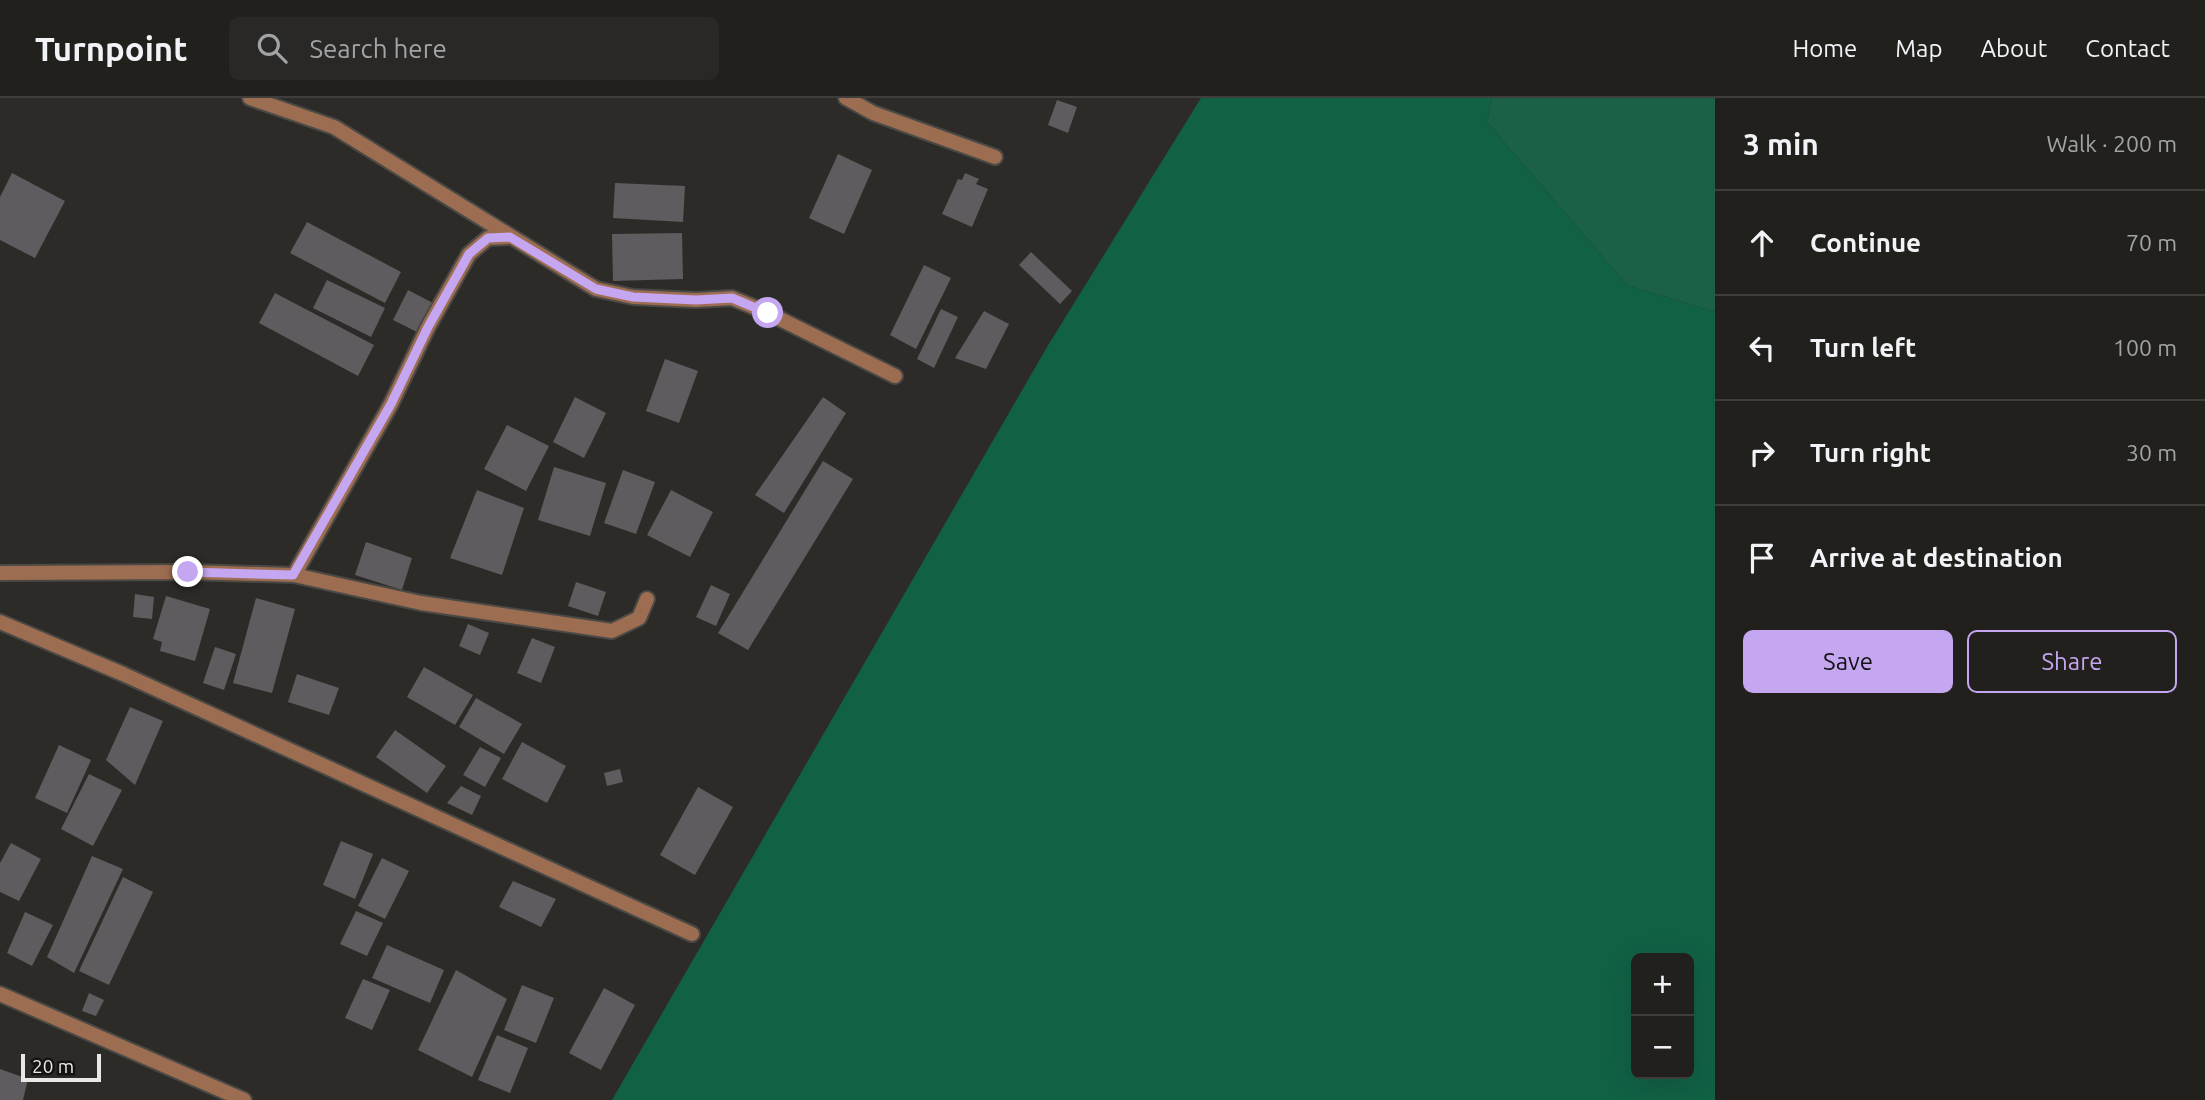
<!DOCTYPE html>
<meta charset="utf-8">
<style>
:root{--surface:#22201d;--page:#2a2826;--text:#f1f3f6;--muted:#a2a3a4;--line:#3f3e3b;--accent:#c5a6f0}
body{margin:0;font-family:Ubuntu,sans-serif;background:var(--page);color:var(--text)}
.controls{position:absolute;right:21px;bottom:21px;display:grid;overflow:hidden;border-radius:10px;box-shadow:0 7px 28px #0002}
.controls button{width:63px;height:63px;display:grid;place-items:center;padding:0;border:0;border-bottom:2px solid var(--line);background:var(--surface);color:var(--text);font:35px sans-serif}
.scale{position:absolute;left:21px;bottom:18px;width:80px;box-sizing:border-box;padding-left:7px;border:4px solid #eae8e5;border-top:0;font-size:19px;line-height:24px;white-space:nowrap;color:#eae8e5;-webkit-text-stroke:5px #141312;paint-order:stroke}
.stop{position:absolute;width:21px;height:21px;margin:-16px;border:5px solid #c5a6f0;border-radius:50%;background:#fff}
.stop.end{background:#c5a6f0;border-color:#fff;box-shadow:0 2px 7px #0008}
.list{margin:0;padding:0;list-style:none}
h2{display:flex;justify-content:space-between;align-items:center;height:91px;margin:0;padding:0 28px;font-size:30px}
h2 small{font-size:23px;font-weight:400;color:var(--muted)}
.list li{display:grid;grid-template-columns:46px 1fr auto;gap:21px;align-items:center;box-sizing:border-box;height:105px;padding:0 28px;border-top:2px solid var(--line)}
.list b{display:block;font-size:26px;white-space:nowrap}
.list em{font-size:23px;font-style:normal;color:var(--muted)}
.actions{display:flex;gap:14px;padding:21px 28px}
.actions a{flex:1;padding:16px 0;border:2px solid var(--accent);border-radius:10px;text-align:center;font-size:24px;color:var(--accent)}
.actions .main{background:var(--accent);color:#111}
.icon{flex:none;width:38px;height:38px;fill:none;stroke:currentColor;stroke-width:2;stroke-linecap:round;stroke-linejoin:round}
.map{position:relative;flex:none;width:1715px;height:1002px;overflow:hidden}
header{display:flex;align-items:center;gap:42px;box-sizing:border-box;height:98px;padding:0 35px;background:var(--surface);border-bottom:2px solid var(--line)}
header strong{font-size:33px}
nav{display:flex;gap:38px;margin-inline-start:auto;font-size:24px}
.search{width:490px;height:63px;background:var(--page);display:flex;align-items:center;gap:18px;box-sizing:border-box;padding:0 24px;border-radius:10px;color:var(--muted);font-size:26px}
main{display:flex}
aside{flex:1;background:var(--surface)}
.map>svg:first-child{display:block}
</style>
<header>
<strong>Turnpoint</strong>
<div class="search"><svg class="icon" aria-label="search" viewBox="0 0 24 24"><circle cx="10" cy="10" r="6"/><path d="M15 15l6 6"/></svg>Search here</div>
<nav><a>Home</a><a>Map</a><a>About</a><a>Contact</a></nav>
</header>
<main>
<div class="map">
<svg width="1715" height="1002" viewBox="0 0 1715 1002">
<rect width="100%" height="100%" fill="#2d2b27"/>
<path fill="#116145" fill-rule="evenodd" d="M1201 0H1492L1487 24 1627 187 1715 214V1002H612L1047 249ZM1636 860H1689V976H1636Z"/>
<path fill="#1a6147" d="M1492 0H1715V214L1627 187 1487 24Z"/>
<g fill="#5f5b5e">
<path d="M1057 2 1077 9 1068 35 1048 27Z"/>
<path d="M838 56 872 72 844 136 809 120Z"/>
<path d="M12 75 65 103 35 160 0 142V99Z"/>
<path d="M965 75 979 81 976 86 988 91 972 129 942 116 958 81 962 82Z"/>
<path d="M615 85 685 88 683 124 613 120Z"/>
<path d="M307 124 401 174 385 205 290 155Z"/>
<path d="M682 135 683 181 613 183 612 136Z"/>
<path d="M1031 154 1072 193 1060 206 1019 167Z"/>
<path d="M924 167 951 180 916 251 890 237Z"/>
<path d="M327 182 385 210 371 239 313 210Z"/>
<path d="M408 192 433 205 417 234 393 222Z"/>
<path d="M275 195 374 247 358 278 259 225Z"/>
<path d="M941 211 958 219 934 270 917 261Z"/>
<path d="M984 213 1009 226 986 271 955 260Z"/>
<path d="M665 261 698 273 679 325 646 313Z"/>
<path d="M575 299 606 315 584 360 553 344Z"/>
<path d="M823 299 846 315 784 415 755 397Z"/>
<path d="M507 327 549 348 526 393 484 371Z"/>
<path d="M823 363 853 381 748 552 718 535Z"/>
<path d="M554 369 606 385 590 438 538 422Z"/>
<path d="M623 372 655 384 636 436 604 425Z"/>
<path d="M477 392 524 410 502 477 450 460Z"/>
<path d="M671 392 713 414 690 459 647 437Z"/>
<path d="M366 444 412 460 402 492 355 477Z"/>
<path d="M576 484 606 494 598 518 568 508Z"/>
<path d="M711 487 730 496 716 528 696 519Z"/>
<path d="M135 496 154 499 152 521 133 519Z"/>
<path d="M166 498 210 511 195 563 160 553 162 544 153 541Z"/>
<path d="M256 500 295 511 272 595 233 585Z"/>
<path d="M468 526 489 535 480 557 459 548Z"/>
<path d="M532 540 555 549 541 585 517 575Z"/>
<path d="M215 549 236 556 224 592 203 585Z"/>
<path d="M424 569 473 597 455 627 407 599Z"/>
<path d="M297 576 339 590 329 617 288 604Z"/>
<path d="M476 600 522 626 504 656 459 629Z"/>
<path d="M130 609 163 623 135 687 106 662Z"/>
<path d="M395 632 446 668 427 695 376 659Z"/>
<path d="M522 644 566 668 547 705 502 681Z"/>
<path d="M59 647 91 662 67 715 35 700Z"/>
<path d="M480 649 501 660 485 689 463 677Z"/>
<path d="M620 671 623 684 607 688 604 675Z"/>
<path d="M89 676 122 692 93 748 61 731Z"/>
<path d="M461 688 481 698 472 717 447 705Z"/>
<path d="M698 689 733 709 695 777 660 757Z"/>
<path d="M341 743 373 756 355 801 323 787Z"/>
<path d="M11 745 41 761 19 803 0 794V765Z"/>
<path d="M92 758 123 771 74 875 47 859Z"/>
<path d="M382 760 409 773 385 821 358 808Z"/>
<path d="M123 779 153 794 109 887 79 873Z"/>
<path d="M513 783 556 801 541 829 499 809Z"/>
<path d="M356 813 383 825 367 858 340 846Z"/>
<path d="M25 814 53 827 32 868 7 855Z"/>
<path d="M387 847 444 872 430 905 372 880Z"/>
<path d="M456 872 507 901 472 979 418 952Z"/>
<path d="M363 881 390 892 372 932 345 920Z"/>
<path d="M522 887 554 900 536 945 504 932Z"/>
<path d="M604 890 635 907 601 972 569 955Z"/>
<path d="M89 895 104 902 96 918 82 913Z"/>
<path d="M497 937 528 950 510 995 478 982Z"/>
<path d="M0 971 28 981 23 1002H0Z"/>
</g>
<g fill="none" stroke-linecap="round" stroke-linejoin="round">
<defs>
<g id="street">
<path d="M250 0 334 29 596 191 633 199 696 202 732 200 768 215 895 278"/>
<path d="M846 0 873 15 995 59"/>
<path d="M0 475 188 474 294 477 421 505 612 533 639 520 647 501"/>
<path d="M294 477 391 306 428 229 469 156 488 140 509 139"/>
<path d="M0 524 123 576 692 836"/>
<path d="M0 896 244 1002"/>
</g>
</defs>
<use href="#street" stroke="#4b4945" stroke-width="18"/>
<use href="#street" stroke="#9c6d50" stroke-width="14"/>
</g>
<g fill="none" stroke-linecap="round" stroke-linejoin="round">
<path stroke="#c5a6f0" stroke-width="9" d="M188 474 293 477 391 306 428 229 469 156 488 140 510 139 596 191 633 199 696 202 732 200 768 215"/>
</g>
</svg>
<div class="controls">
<button>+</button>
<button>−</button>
</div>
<div class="scale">20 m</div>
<div class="stop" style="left:768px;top:215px"></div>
<div class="stop end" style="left:188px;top:474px"></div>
</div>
<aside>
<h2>3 min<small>Walk · 200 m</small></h2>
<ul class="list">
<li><svg class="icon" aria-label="ahead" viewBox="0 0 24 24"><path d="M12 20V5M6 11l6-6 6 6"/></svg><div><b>Continue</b></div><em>70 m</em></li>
<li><svg class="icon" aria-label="left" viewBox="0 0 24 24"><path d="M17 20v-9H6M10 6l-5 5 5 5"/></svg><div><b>Turn left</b></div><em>100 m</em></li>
<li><svg class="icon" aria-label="right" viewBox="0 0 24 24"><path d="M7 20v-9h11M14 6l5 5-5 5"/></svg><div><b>Turn right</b></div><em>30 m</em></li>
<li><svg class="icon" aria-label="arrive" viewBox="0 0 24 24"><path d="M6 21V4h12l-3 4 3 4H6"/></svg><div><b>Arrive at destination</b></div></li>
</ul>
<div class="actions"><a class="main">Save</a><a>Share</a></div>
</aside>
</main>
